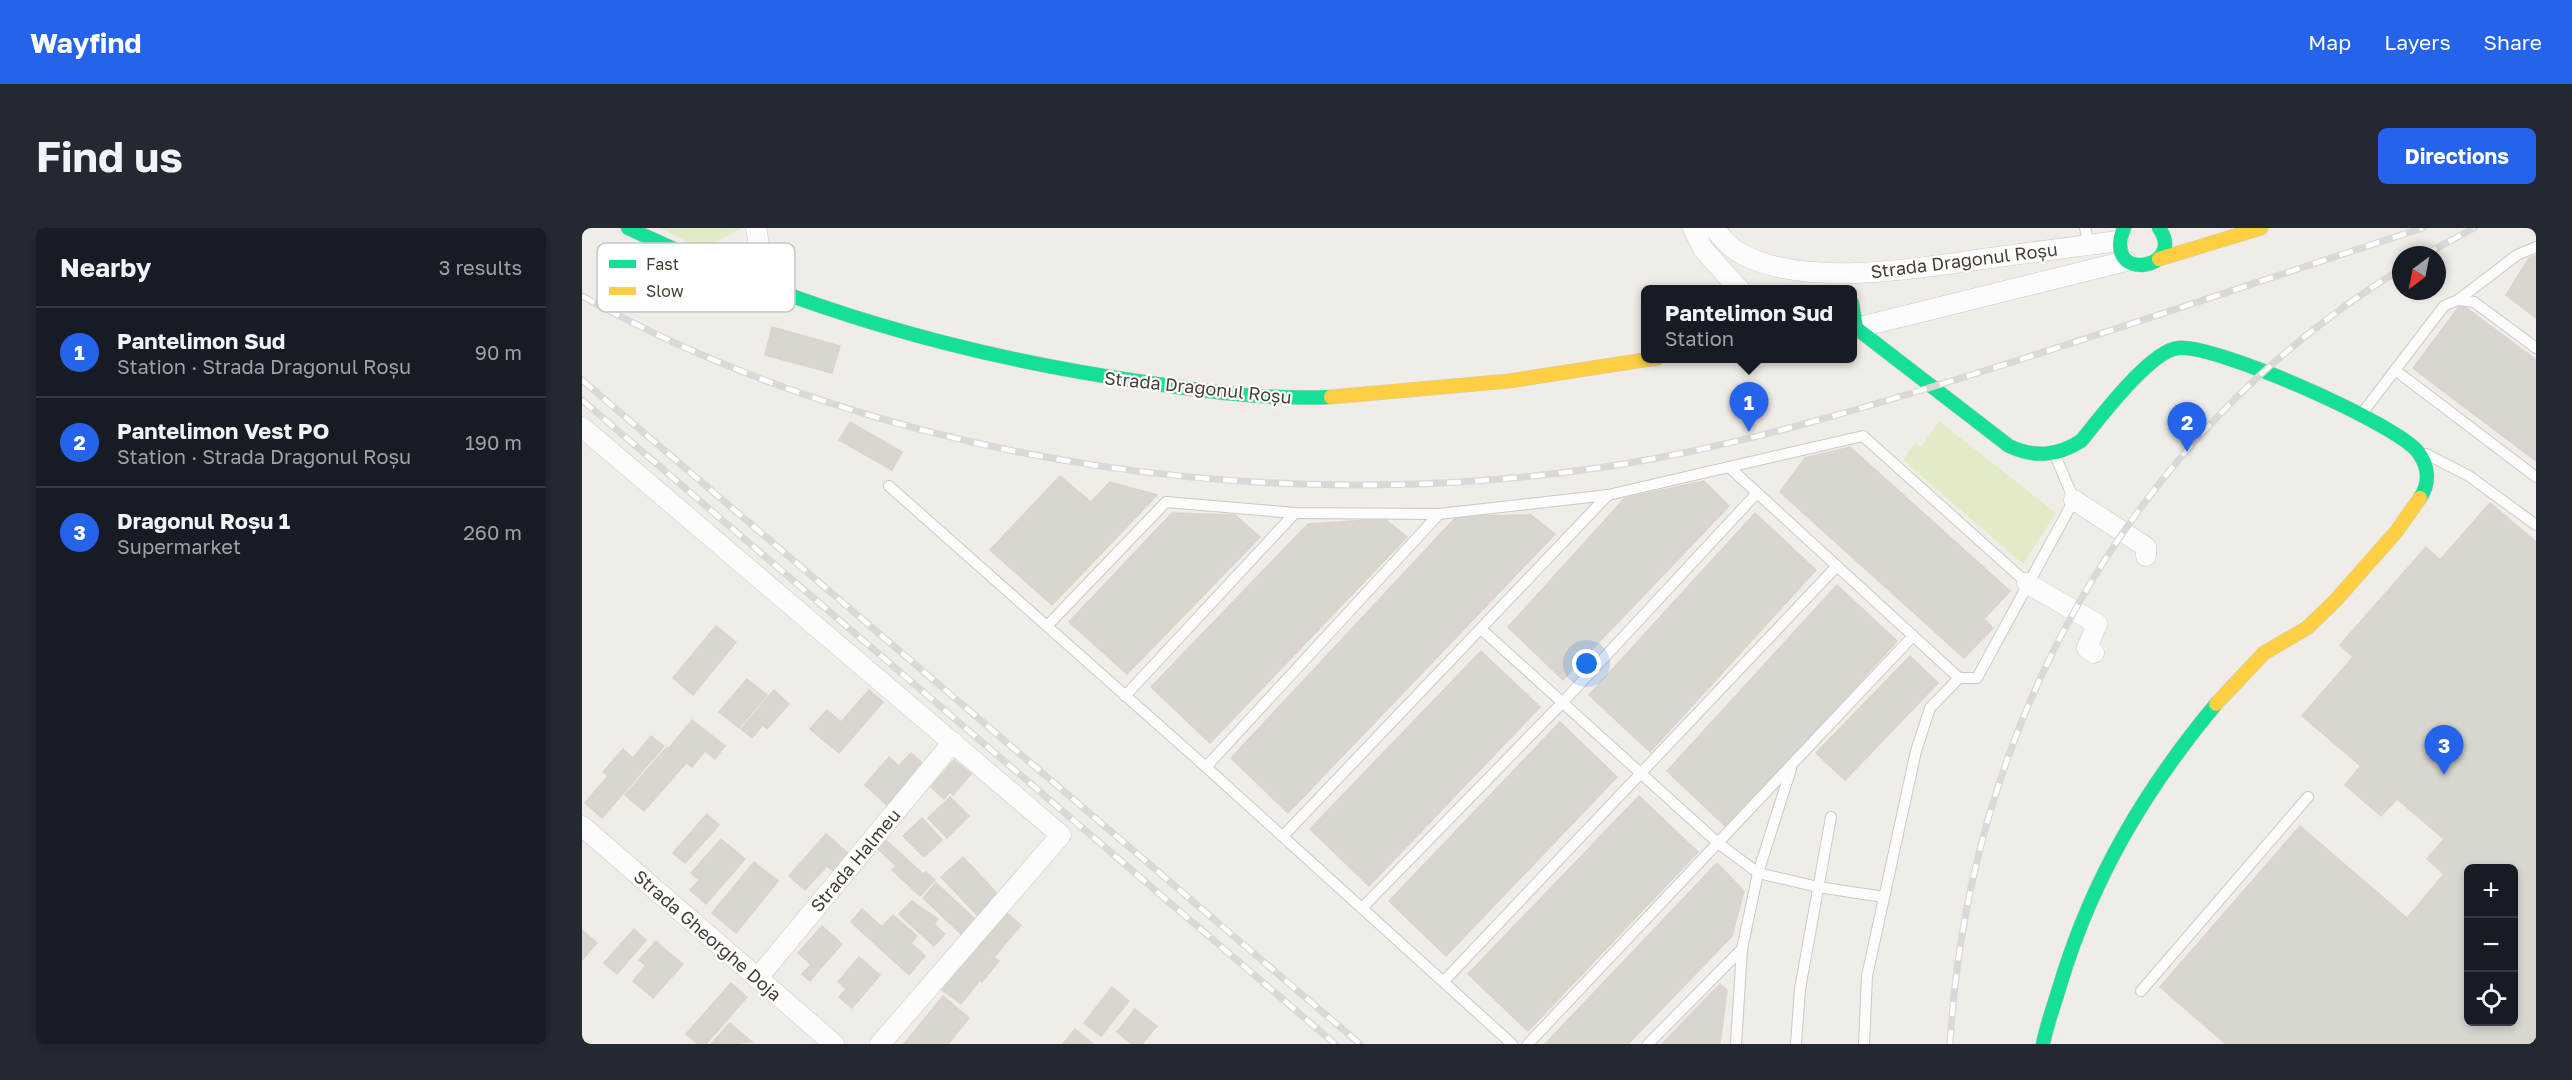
<!DOCTYPE html>
<meta charset="utf-8">
<style>
:root{--surface:#171b24;--page:#242831;--text:#f1f3f6;--muted:#9ea1a6;--line:#363941;--accent:#2563eb}
body{margin:0;font-family:"Golos Text",sans-serif;background:var(--page);color:var(--text)}
.controls{position:absolute;right:18px;bottom:18px;display:grid;overflow:hidden;border-radius:9px;box-shadow:0 3px 9px #0003}
.controls button{width:54px;height:54px;display:grid;place-items:center;padding:0;border:0;border-bottom:2px solid var(--line);background:var(--surface);color:var(--text);font:30px sans-serif}
.compass{position:absolute;left:1810px;top:18px;width:54px;height:54px;border-radius:50%;background:var(--surface);box-shadow:0 3px 9px #0003;rotate:212deg}
.you{position:absolute;left:1005px;top:436px;width:21px;height:21px;margin:-15px;border:4px solid #fff;border-radius:50%;background:#1a73e8;box-shadow:0 0 0 9px #1a73e833}
.badge{display:grid;place-items:center;width:39px;height:39px;border-radius:50%;background:var(--accent);color:#fff;font-size:20px;font-weight:700}
.pin{position:absolute;translate:-50% -50px;filter:drop-shadow(0 2px 3px #0008)}
.pin::after{content:'';position:absolute;top:32px;width:21px;height:18px;background:inherit;clip-path:polygon(0 0,100% 0,50% 100%)}
.popup{position:absolute;left:1059px;top:57px;width:216px;height:78px;box-sizing:border-box;display:grid;place-content:center;border-radius:9px;background:var(--surface);filter:drop-shadow(0 2px 4px #0005);font-size:20px;white-space:nowrap;color:var(--muted)}
.popup b{font-size:22px;color:var(--text)}
.popup::after{content:'';position:absolute;left:50%;top:100%;margin-left:-12px;border:12px solid transparent;border-top-color:var(--surface)}
.list{margin:0;padding:0;list-style:none}
h2{display:flex;justify-content:space-between;align-items:center;height:78px;margin:0;padding:0 24px;font-size:26px}
h2 small{font-size:20px;font-weight:400;color:var(--muted)}
.list li{display:grid;grid-template-columns:39px 1fr auto;gap:18px;align-items:center;box-sizing:border-box;height:90px;padding:0 24px;border-top:2px solid var(--line)}
.list b{display:block;font-size:22px;white-space:nowrap}
.list p{margin:0;font-size:20px;white-space:nowrap;color:var(--muted)}
.list em{font-size:20px;font-style:normal;color:var(--muted)}
.icon{flex:none;width:33px;height:33px;fill:none;stroke:currentColor;stroke-width:2;stroke-linecap:round;stroke-linejoin:round}
.map{position:relative;flex:none;width:1954px;height:816px;overflow:hidden;border-radius:9px}
header{display:flex;align-items:center;gap:36px;box-sizing:border-box;height:84px;padding:0 30px;background:var(--accent);color:#fff}
header strong{font-size:28px}
nav{display:flex;gap:33px;margin-inline-start:auto;font-size:21px}
.intro{display:flex;align-items:center;justify-content:space-between;box-sizing:border-box;height:144px;padding:0 36px}
h1{margin:0;font-size:42px}
.button{padding:15px 27px;border-radius:9px;background:var(--accent);color:#fff;font-size:21px;font-weight:700}
main{display:flex;gap:36px;padding:0 36px}
aside{flex:1;background:var(--surface);border-radius:9px;box-shadow:0 3px 9px #0003}
.map>svg:first-child{display:block}
</style>
<header>
<strong>Wayfind</strong>
<nav><a>Map</a><a>Layers</a><a>Share</a></nav>
</header>
<div class="intro"><h1>Find us</h1><a class="button">Directions</a></div>
<main>
<aside>
<h2>Nearby<small>3 results</small></h2>
<ul class="list">
<li><span class="badge">1</span><div><b>Pantelimon Sud</b><p>Station · Strada Dragonul Roșu</p></div><em>90 m</em></li>
<li><span class="badge">2</span><div><b>Pantelimon Vest PO</b><p>Station · Strada Dragonul Roșu</p></div><em>190 m</em></li>
<li><span class="badge">3</span><div><b>Dragonul Roșu 1</b><p>Supermarket</p></div><em>260 m</em></li>
</ul>
</aside>
<div class="map">
<svg width="1954" height="816" viewBox="0 0 1954 816">
<rect width="100%" height="100%" fill="#f0ede8"/>
<g fill="#e1ecc6">
<path d="M78 0H158V1L121 21Z"/>
<path d="M1357 193 1474 285 1441 336 1321 232 1333 215 1339 219Z"/>
</g>
<g fill="#d9d5cf" stroke="#d9d4ce" stroke-width="1.5" fill-rule="evenodd">
<path d="M1954 27V90L1924 67 1947 30Z"/>
<path d="M1879 76 1954 132V233L1831 140Z"/>
<path d="M190 99 258 118 250 145 183 127Z"/>
<path d="M268 194 320 224 310 242 257 212Z"/>
<path d="M1268 219 1428 363 1402 391 1411 400 1382 430 1198 264 1223 230Z"/>
<path d="M478 248 509 274 528 254 575 267 470 377 408 322Z"/>
<path d="M1122 253 1147 278 981 452 926 399 1043 270Z"/>
<path d="M1908 275 1954 314V816H1644L1578 759 1718 598 1825 690 1862 646 1845 631 1862 611 1815 571 1799 588 1763 557 1779 538 1720 488 1771 429 1758 417 1844 319 1858 332ZM1886 640H1932V794H1886Z"/>
<path d="M590 285 653 287 678 309 545 446 487 394Z"/>
<path d="M1173 285 1234 342 1068 524 1007 467Z"/>
<path d="M949 287 973 306 706 585 649 530 875 288Z"/>
<path d="M803 291 825 309 628 515 569 459 726 296Z"/>
<path d="M1255 357 1315 413 1145 600 1085 543Z"/>
<path d="M134 398 154 414 111 467 91 450Z"/>
<path d="M899 423 958 479 787 658 728 601Z"/>
<path d="M1328 428 1356 455 1263 552 1234 525Z"/>
<path d="M165 451 185 467 157 500 137 484Z"/>
<path d="M192 462 207 476 185 501 181 497 170 510 159 501Z"/>
<path d="M287 462 301 474 257 525 228 501 245 482 259 494Z"/>
<path d="M110 492 143 518 133 531 123 523 110 539 87 520Z"/>
<path d="M978 494 1035 549 864 728 807 673Z"/>
<path d="M69 508 82 518 20 590 3 575 26 548 21 544 41 521 51 530Z"/>
<path d="M85 519 104 535 62 583 43 567Z"/>
<path d="M329 525 343 537 307 579 283 557 307 529 317 538Z"/>
<path d="M372 532 389 546 371 567 368 564 362 571 349 559Z"/>
<path d="M1057 568 1116 624 946 803 886 746Z"/>
<path d="M368 569 387 588 365 610 346 590Z"/>
<path d="M125 586 137 597 103 635 91 625Z"/>
<path d="M340 590 360 612 342 629 321 608Z"/>
<path d="M244 606 268 627 253 644 245 638 223 662 207 648Z"/>
<path d="M139 611 163 631 124 676 108 662 117 652 109 645Z"/>
<path d="M304 612 341 646 344 644 353 652 338 668 310 642 314 638 296 621Z"/>
<path d="M381 629 419 670 398 690 359 649Z"/>
<path d="M172 634 196 653 154 705 130 685Z"/>
<path d="M1135 635 1162 663 1150 708 1046 816H963Z"/>
<path d="M354 655 393 691 379 706 341 670Z"/>
<path d="M330 673 356 691 352 696 363 706 352 718 317 686Z"/>
<path d="M419 680 439 697 413 728 393 712Z"/>
<path d="M280 681 300 699 311 687 335 708 329 715 343 728 327 747 269 694Z"/>
<path d="M240 698 260 716 236 743 216 725Z"/>
<path d="M52 701 64 712 35 746 22 735Z"/>
<path d="M0 702 15 715 0 732Z"/>
<path d="M74 713 80 719 64 738 57 732Z"/>
<path d="M392 713 417 733 400 754 376 734Z"/>
<path d="M80 719 101 736 71 770 51 753Z"/>
<path d="M277 729 298 747 277 772 256 754Z"/>
<path d="M374 734 397 753 379 776 355 758Z"/>
<path d="M229 737 236 743 228 753 220 746Z"/>
<path d="M149 755 165 769 124 816H116L104 806Z"/>
<path d="M1138 756 1145 762 1138 816H1080Z"/>
<path d="M530 759 547 773 519 808 502 795Z"/>
<path d="M264 761 277 772 270 780 257 769Z"/>
<path d="M361 768 387 790 366 816H322Z"/>
<path d="M553 781 575 798 560 816H550L535 804Z"/>
<path d="M148 795 158 804 148 816H129Z"/>
<path d="M493 801 511 816H481Z"/>
<path d="M158 804 170 814 148 816Z"/>
</g>
<g fill="none" stroke-linecap="round" stroke-linejoin="round">
<defs>
<g id="lane">
<path d="M1503 0 1507 17"/>
<path d="M1876 72 1935 27 1954 19"/>
<path d="M1813 142 1954 249"/>
<path d="M1778 188 1862 78 1876 72 1892 74 1954 120"/>
<path d="M1844 226 1887 248 1954 297"/>
<path d="M1147 239 1377 450"/>
<path d="M307 258 624 539 930 816"/>
<path d="M465 398 584 274 713 285 857 286 1026 267 1281 208 1445 355"/>
<path d="M899 401 1136 615 1176 645 1236 659 1302 669"/>
<path d="M543 468 713 285"/>
<path d="M624 539 857 286"/>
<path d="M701 608 1026 267"/>
<path d="M780 680 980 475 1175 265"/>
<path d="M862 753 1255 338"/>
<path d="M1559 763 1726 569"/>
<path d="M946 816 1331 408"/>
<path d="M1066 816 1160 721"/>
<path d="M1154 816 1160 721 1176 645 1209 541"/>
<path d="M1214 816 1218 761 1249 589"/>
<path d="M1282 816 1285 748 1334 523 1348 480 1377 450H1395L1492 272 1473 227"/>
</g>
<g id="street">
<path d="M174 0 177 17 202 68"/>
<path d="M1111 0 1121 21 1158 62"/>
<path d="M1132 0C1139 9 1148 20 1158 25 1219 60 1334 41 1401 31 1446 25 1491 19 1536 13"/>
<path d="M1274 100 1544 33"/>
<path d="M0 199 479 607 298 816"/>
<path d="M1492 272 1564 319V328"/>
<path d="M1445 355 1515 396 1505 420 1512 425"/>
<path d="M0 598 252 816"/>
<path d="M175 751 371 514"/>
</g>
<g id="fast">
<path d="M46 0C211 78 375 127 555 153 620 163 684 172 749 169"/>
<path d="M1542 0C1519 56 1606 42 1577 0"/>
<path d="M1270 75 1274 100 1427 218C1453 230 1475 228 1499 213 1518 190 1568 123 1596 120 1634 116 1813 195 1836 224 1847 239 1848 255 1838 270"/>
<path d="M1461 816C1465 795 1473 775 1479 754 1511 649 1564 560 1634 476"/>
</g>
<g id="slow">
<path d="M1577 31 1679 0"/>
<path d="M749 169 927 153 1075 130"/>
<path d="M1634 476 1682 425 1725 400 1753 373 1814 304 1838 270"/>
</g>
</defs>
<use href="#lane" stroke="#cdc9c4" stroke-width="12"/>
<use href="#street" stroke="#cdc9c4" stroke-width="21"/>
<use href="#fast" stroke="#d2ccc0" stroke-width="15"/>
<use href="#slow" stroke="#d2ccc0" stroke-width="15"/>
<use href="#lane" stroke="#fdfcfc" stroke-width="10"/>
<use href="#street" stroke="#fdfcfc" stroke-width="20"/>
<use href="#fast" stroke="#16e098" stroke-width="14"/>
<use href="#slow" stroke="#ffcf43" stroke-width="14"/>
<defs>
<g id="rail">
<path d="M1842 27 1892 0"/>
<path d="M0 68C311 241 721 295 1070 231 1174 212 1275 182 1376 151 1532 103 1686 50 1841 0"/>
<path d="M0 152 778 816"/>
<path d="M0 172 753 816"/>
<path d="M1368 816C1386 501 1547 207 1819 41"/>
</g>
</defs>
<use href="#rail" stroke="#d9d9d8" stroke-width="7"/>
<use href="#rail" stroke="#fff" stroke-width="4.5" stroke-dasharray="14" stroke-linecap="butt"/>
</g>
<g text-anchor="middle" dominant-baseline="central" stroke-width="4.5" stroke-linejoin="round" paint-order="stroke">
<g font-size="18" fill="#473e34" stroke="#fff">
<text transform="translate(1382 32) rotate(-7)">Strada Dragonul Roșu</text>
<text transform="translate(616 159) rotate(6)">Strada Dragonul Roșu</text>
<text transform="translate(273 632) rotate(-50)">Strada Halmeu</text>
<text transform="translate(126 707) rotate(41)">Strada Gheorghe Doja</text>
</g>
</g>
<rect x="15" y="15" width="198" height="69" rx="9" fill="#fff" stroke="#c8c5c2" stroke-width="1.5"/>
<rect x="27" y="32" width="27" height="8" fill="#16e098"/>
<rect x="27" y="59" width="27" height="8" fill="#ffcf43"/>
<g font-size="16" fill="#473e34">
<text x="64" y="42">Fast</text>
<text x="64" y="69">Slow</text>
</g>
</svg>
<div class="controls">
<button>+</button>
<button>−</button>
<button><svg class="icon" aria-label="locate" viewBox="0 0 24 24"><circle cx="12" cy="12" r="6"/><path d="M12 2v4M12 18v4M2 12h4M18 12h4"/></svg></button>
</div>
<svg class="compass" viewBox="-18 -18 36 36"><path d="M0-13l5 13h-10z" fill="#e53935"/><path d="M0 13l5-13h-10z" fill="#9ea1a6"/></svg>
<div class="you"></div>
<div class="pin badge" style="left:1167px;top:204px">1</div>
<div class="popup"><b>Pantelimon Sud</b>Station</div>
<div class="pin badge" style="left:1605px;top:224px">2</div>
<div class="pin badge" style="left:1862px;top:547px">3</div>
</div>
</main>
